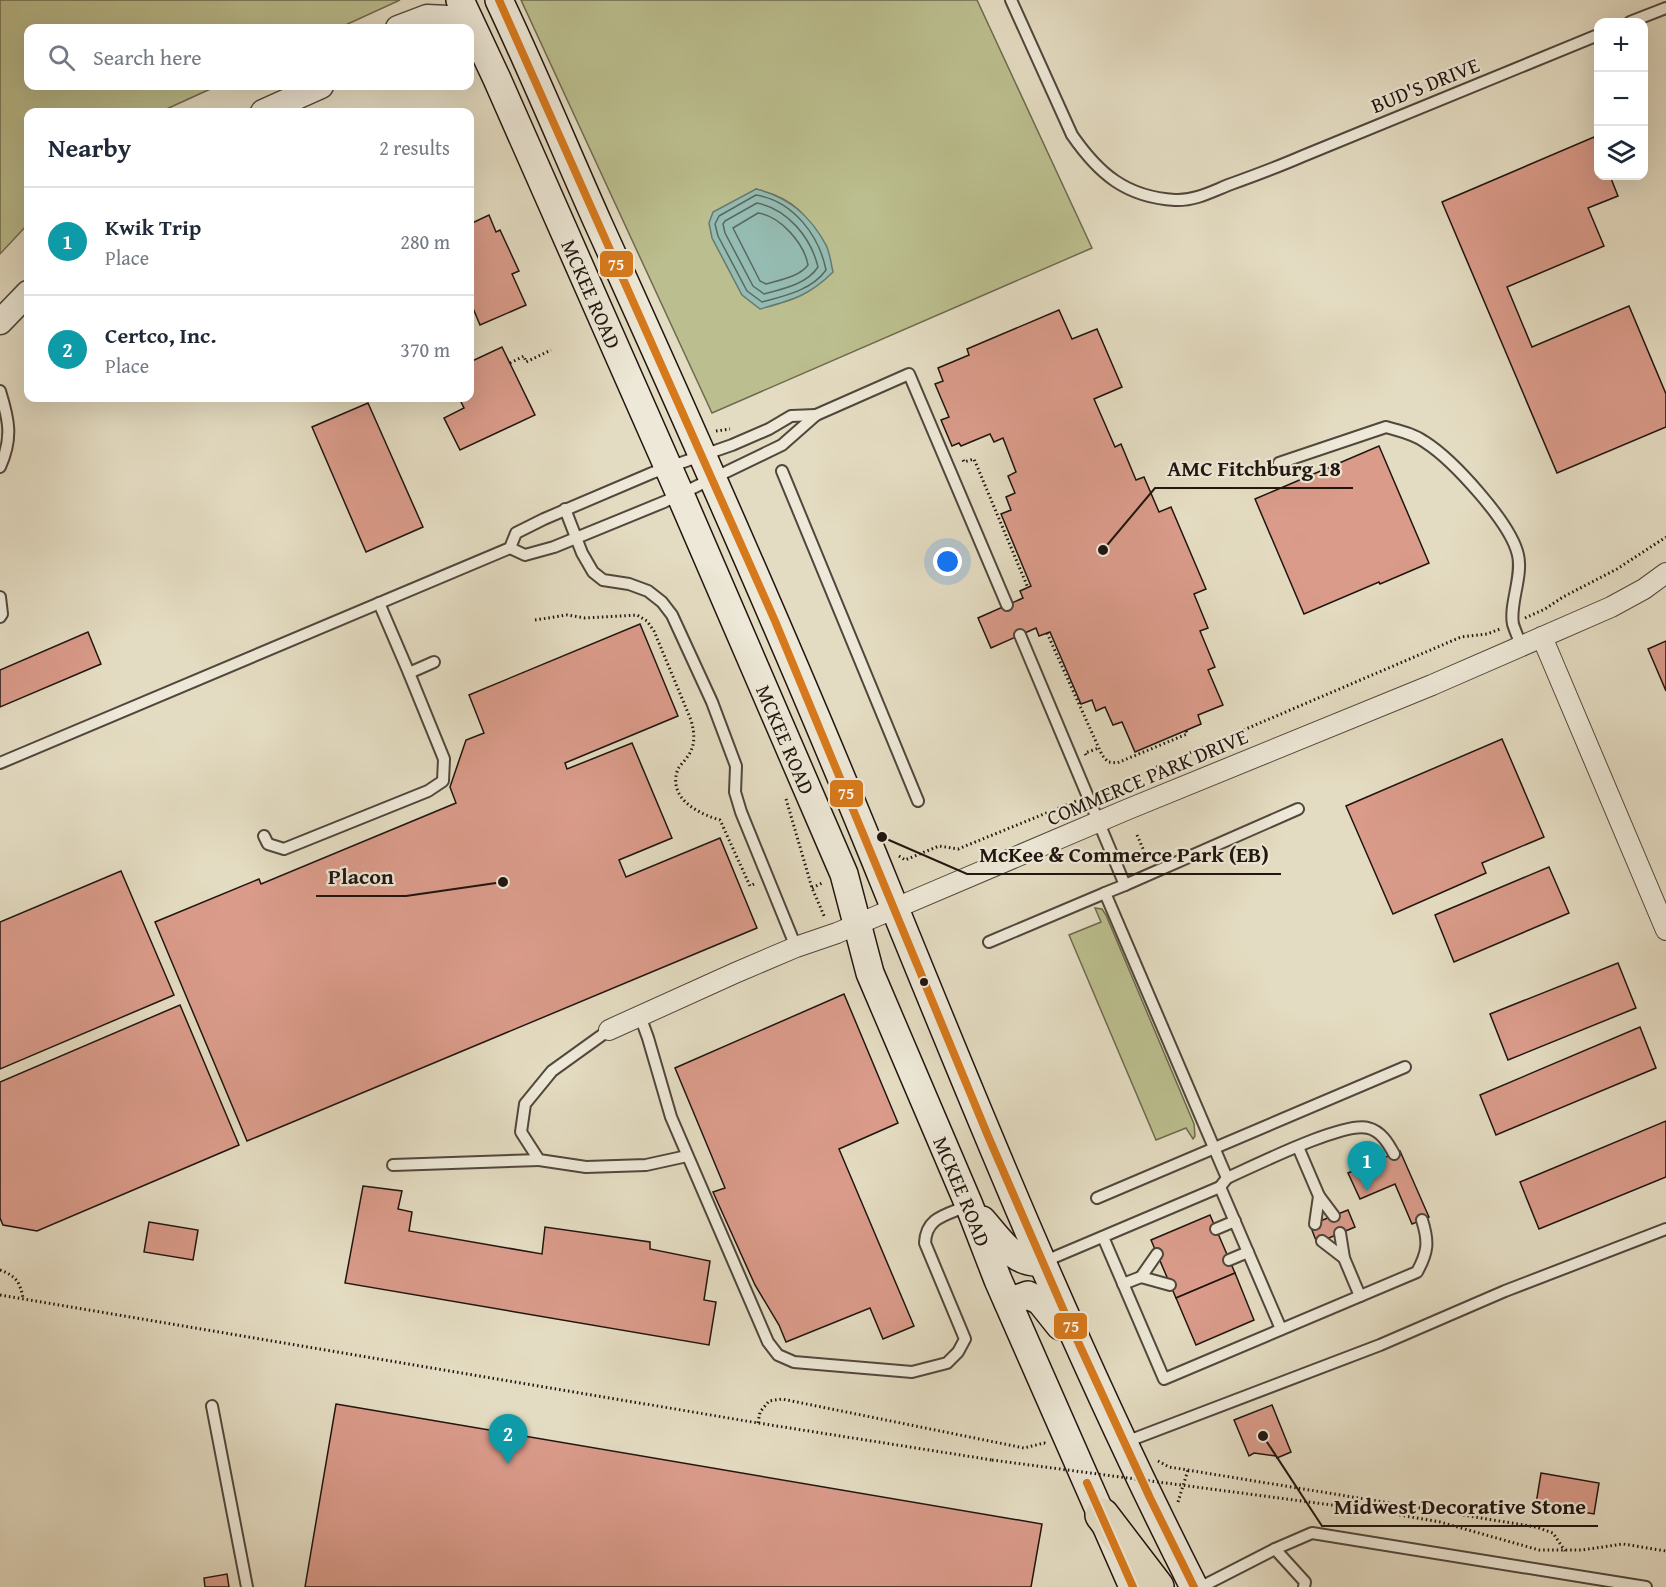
<!DOCTYPE html>
<meta charset="utf-8">
<style>
:root{--surface:#fff;--page:#f6f6f7;--text:#1f2937;--muted:#747a83;--line:#e0e1e3;--accent:#8f2418}
body{margin:0;font-family:"Gentium Book Plus",serif;background:var(--page);color:var(--text)}
.controls{position:absolute;right:18px;top:18px;display:grid;overflow:hidden;border-radius:12px;box-shadow:0 6px 24px #0002}
.controls button{width:54px;height:54px;display:grid;place-items:center;padding:0;border:0;border-bottom:2px solid var(--line);background:var(--surface);color:var(--text);font:30px sans-serif}
.you{position:absolute;left:948px;top:562px;width:21px;height:21px;margin:-15px;border:4px solid #fff;border-radius:50%;background:#1a73e8;box-shadow:0 0 0 9px #1a73e833}
.badge{display:grid;place-items:center;width:39px;height:39px;border-radius:50%;background:var(--accent);color:#fff;font-size:20px;font-weight:700}
.pin{position:absolute;translate:-50% -50px;filter:drop-shadow(0 2px 3px #0008)}
.pin::after{content:'';position:absolute;top:32px;width:21px;height:18px;background:inherit;clip-path:polygon(0 0,100% 0,50% 100%)}
.list{margin:0;padding:0;list-style:none}
h2{display:flex;justify-content:space-between;align-items:center;height:78px;margin:0;padding:0 24px;font-size:26px}
h2 small{font-size:20px;font-weight:400;color:var(--muted)}
.list li{display:grid;grid-template-columns:39px 1fr auto;gap:18px;align-items:center;box-sizing:border-box;height:108px;padding:0 24px;border-top:2px solid var(--line)}
.list b{display:block;font-size:22px;white-space:nowrap}
.list p{margin:0;font-size:20px;white-space:nowrap;color:var(--muted)}
.list em{font-size:20px;font-style:normal;color:var(--muted)}
.icon{flex:none;width:33px;height:33px;fill:none;stroke:currentColor;stroke-width:2;stroke-linecap:round;stroke-linejoin:round}
.map{position:relative;flex:none;width:1666px;height:1587px;overflow:hidden}
.search{position:absolute;background:var(--surface);box-shadow:0 6px 24px #0002;left:24px;top:24px;width:450px;height:66px;display:flex;align-items:center;gap:15px;box-sizing:border-box;padding:0 21px;border-radius:12px;color:var(--muted);font-size:22px}
.panel{position:absolute;background:var(--surface);box-shadow:0 6px 24px #0002;left:24px;top:108px;width:450px;height:294px;border-radius:12px}
.map>svg:first-child{display:block}
</style>
<div class="map">
<svg width="1666" height="1587" viewBox="0 0 1666 1587">
<rect width="100%" height="100%" fill="#e4dcc2"/>
<filter id="stains"><feTurbulence type="fractalNoise" baseFrequency=".00333" numOctaves="4"/><feColorMatrix values="0 0 0 0 .2 0 0 0 0 .09 0 0 0 0 .02 0 0 0 .5 -.17"/></filter>
<radialGradient id="worn" r=".72"><stop offset=".6" stop-color="#630" stop-opacity="0"/><stop offset="1" stop-color="#630" stop-opacity=".3"/></radialGradient>
<g fill="#bbbe8e" stroke="#6e6a4e" stroke-width="1.5" fill-rule="evenodd">
<path d="M0 0H400L339 28H28V86H217L160 112H28V224L0 254Z"/>
<path d="M521 0H977L1092 248 712 413ZM755 189C795 198 806 215 827 247Z"/>
<path d="M1095 908 1102 909 1106 915 1194 1124 1195 1136 1193 1139 1186 1128 1156 1140 1069 935 1101 922Z"/>
</g>
<path fill="#95bcb2" stroke="#667971" stroke-width="1.5" d="M756 189C788 197 810 215 826 245 830 253 831 264 833 272 809 296 792 300 760 309L742 295 712 238 709 223 713 212Z"/>
<g fill="none" stroke-linecap="round" stroke-linejoin="round">
<g stroke="#5a6860" stroke-width="1.5">
<path d="M756 195C793 201 819 235 826 270 812 290 785 296 762 302L747 291 718 236 715 224 719 216Z"/>
<path d="M757 203C788 209 811 238 818 267 807 284 783 289 764 294L753 286 725 233 723 224 725 221Z"/>
<path d="M758 213C780 216 804 243 808 265 799 277 780 280 766 284L760 281 733 228Z"/>
</g>
</g>
<g fill="#da9b8a" stroke="#20150f" stroke-width="1.5">
<path d="M1594 137 1598 148V176H1610L1618 196 1588 208 1604 246 1507 287 1532 347 1629 306 1666 394V427L1557 473 1442 202Z"/>
<path d="M489 215 496 232 500 230 519 271 512 274 526 305 480 325 470 301V290L472 289 470 284V224Z"/>
<path d="M1059 310 1072 339 1097 329 1122 387 1094 399 1115 447 1121 444 1136 480 1144 477 1159 512 1171 507 1206 589 1194 594 1208 628 1200 631 1215 667 1208 670 1223 705 1198 715 1201 724 1135 752 1122 722 1113 725 1105 707 1096 711 1092 700 1081 704 1050 632 1039 636 1036 628 991 648 978 618 1023 598 1020 591 1031 586 1001 514 1011 510 1006 497 1015 493 1008 476 1016 472 1003 438 994 442 990 434 961 446 959 443 952 446 941 420 949 417 935 384 943 381 938 368 969 355 967 349Z"/>
<path d="M502 347 535 415 460 450 444 418 464 408 459 398H470V362Z"/>
<path d="M368 403 423 527 366 552 312 427Z"/>
<path d="M1379 446 1429 563 1380 584 1379 582 1304 614 1255 499Z"/>
<path d="M640 624 678 716 565 763 567 769 632 743 672 838 619 860 626 877 720 838 757 928 247 1141 155 922 259 879 261 884 456 803 450 787 466 740 484 733 469 695Z"/>
<path d="M88 632 101 664 0 707V670Z"/>
<path d="M1666 641V691L1648 649Z"/>
<path d="M1502 739 1544 837 1482 863 1486 873 1393 914 1346 806Z"/>
<path d="M1549 867 1569 913 1454 962 1435 915Z"/>
<path d="M121 871 174 995 0 1069V922Z"/>
<path d="M1618 963 1636 1008 1508 1060 1490 1014Z"/>
<path d="M844 994 898 1123 839 1149 914 1326 883 1339 870 1308 786 1342 779 1325 755 1285 713 1192 725 1188 675 1068Z"/>
<path d="M180 1005 239 1145 37 1231 3 1225 0 1218V1082Z"/>
<path d="M1640 1027 1656 1068 1496 1135 1480 1095Z"/>
<path d="M1666 1121V1177L1539 1229 1520 1182Z"/>
<path d="M1400 1151 1429 1217 1412 1224 1395 1184 1360 1199 1348 1173Z"/>
<path d="M363 1186 402 1191 398 1209 412 1212 409 1231 542 1254 545 1227 650 1242V1249L710 1261 704 1300 716 1302 709 1345 345 1283Z"/>
<path d="M1348 1210 1355 1227 1317 1243 1310 1225Z"/>
<path d="M1210 1215 1235 1273 1176 1298 1151 1240Z"/>
<path d="M149 1222 198 1230 193 1260 144 1252Z"/>
<path d="M1235 1273 1254 1320 1196 1345 1176 1298Z"/>
<path d="M336 1404 1042 1524 1031 1587H305Z"/>
<path d="M1272 1405 1291 1452 1277 1458 1276 1456 1254 1453 1249 1456 1234 1420Z"/>
<path d="M1541 1473 1599 1483 1594 1514 1536 1504Z"/>
<path d="M227 1574 229 1587H205L204 1578Z"/>
</g>
<g fill="none" stroke-linecap="round" stroke-linejoin="round">
<defs>
<g id="service">
<path d="M1011 0 1072 135C1099 174 1126 197 1175 200 1195 201 1213 191 1231 184 1256 175 1280 166 1303 156 1402 116 1500 75 1598 35"/>
<path d="M1630 22 1666 8"/>
<path d="M0 391C9 420 13 438 0 467"/>
<path d="M1279 463 1386 427C1400 431 1414 434 1425 442 1453 460 1511 523 1518 555 1523 576 1509 605 1513 624 1515 631 1519 639 1521 646"/>
<path d="M782 471 918 801"/>
<path d="M565 509 582 553 593 572 603 580 629 584 648 591 662 602 672 615 712 702 736 766 735 792 741 812 796 947"/>
<path d="M510 548 525 555 554 547 664 502 782 445 816 415 909 374 1007 605"/>
<path d="M0 597 2 614 0 617"/>
<path d="M379 603 409 673 434 662"/>
<path d="M1020 635 1125 885 1105 893 1227 1178 1220 1187 1043 1262"/>
<path d="M0 763 510 548 516 533 544 519 652 473 732 445 769 429 791 416 816 415"/>
<path d="M264 836 268 844 284 849 428 791 443 781 444 759 409 673"/>
<path d="M1125 885 1298 809"/>
<path d="M989 942 1105 893"/>
<path d="M640 1016 648 1038 671 1117 768 1342 778 1355 794 1362 912 1372 947 1363 958 1352 965 1339 925 1243C926 1216 948 1215 969 1205"/>
<path d="M609 1030 552 1071 525 1104 521 1132 539 1160 586 1167 646 1165 687 1156"/>
<path d="M1298 1147 1319 1196 1315 1224"/>
<path d="M393 1165 539 1160"/>
<path d="M1227 1178C1254 1166 1344 1121 1368 1128 1381 1131 1388 1143 1394 1154"/>
<path d="M1220 1187 1281 1329"/>
<path d="M1319 1196 1334 1216"/>
<path d="M1097 1198 1405 1067"/>
<path d="M1216 1229 1235 1221"/>
<path d="M1340 1233 1344 1258"/>
<path d="M1103 1237 1164 1379 1417 1272C1428 1252 1429 1242 1422 1220"/>
<path d="M1322 1241 1344 1258 1360 1296"/>
<path d="M1229 1260 1248 1252"/>
<path d="M1141 1277 1157 1254"/>
<path d="M1123 1284 1141 1277 1170 1285"/>
<path d="M212 1406 247 1587"/>
<path d="M1123 1443 1380 1345 1505 1291 1666 1229"/>
<path d="M1275 1549 1312 1533 1646 1587"/>
<path d="M1201 1587 1275 1549 1305 1582 1304 1587"/>
</g>
<g id="minor">
<path d="M1542 637 1666 930"/>
<path d="M609 1030 735 973 796 947 837 933 1126 810 1432 685 1611 607 1644 589 1666 573"/>
</g>
<g id="tertiary">
<path d="M398 28 427 17 469 19"/>
<path d="M263 112 321 86"/>
<path d="M0 322 28 293"/>
</g>
<g id="secondary">
<path id="s1" d="M460 0 497 79 680 494 844 874 870 973 969 1205 998 1280 1133 1587"/>
<path d="M499 0C534 74 565 149 598 223 694 434 788 646 876 862 975 1106 1074 1351 1194 1587"/>
<path d="M982 1220C999 1239 1014 1265 1042 1262"/>
<path d="M1008 1302 1028 1295 1040 1301 1060 1326"/>
</g>
<path id="motorway" d="M1102 1515 1157 1587"/>
</defs>
<use href="#service" stroke="#51473c" stroke-width="14"/>
<use href="#minor" stroke="#51473c" stroke-width="22"/>
<use href="#tertiary" stroke="#51473c" stroke-width="27"/>
<use href="#secondary" stroke="#20150f" stroke-width="30"/>
<use href="#motorway" stroke="#20150f" stroke-width="36"/>
<g stroke="#20150f" stroke-width="3" stroke-dasharray="1.5 3" stroke-linecap="butt">
<path d="M510 363 524 356 526 362 551 350"/>
<path d="M716 431 730 429"/>
<path d="M963 460 964 462 974 459 1028 588"/>
<path d="M1525 618 1545 609 1563 597 1617 569 1666 537"/>
<path d="M535 620 567 615 585 618 637 615 647 621 654 631 691 720C695 735 696 747 685 760 682 764 678 767 677 772 669 799 699 814 720 820L750 886 756 883"/>
<path d="M1047 633 1102 755 1108 762 1117 763 1187 734 1186 730"/>
<path d="M1086 755 1085 753 1099 748"/>
<path d="M1099 791 1117 788 1143 773 1461 637 1487 634 1500 629"/>
<path d="M786 799 812 888 825 918"/>
<path d="M1137 835 1148 860"/>
<path d="M899 856 905 860 939 846 958 849 1076 801"/>
<path d="M812 888 824 882"/>
<path d="M0 1270C16 1276 20 1282 23 1298"/>
<path d="M0 1295 758 1423 992 1460"/>
<path d="M758 1423 760 1412 769 1401 782 1399 1024 1448 1044 1443 1047 1444"/>
<path d="M1158 1461 1169 1467 1536 1527 1553 1533 1565 1551"/>
<path d="M1178 1502 1188 1470"/>
<path d="M1377 1511 1440 1522 1539 1550H1582L1623 1544 1666 1551"/>
</g>
<use href="#service" stroke="#ede8d7" stroke-width="10"/>
<use href="#minor" stroke="#ede8d7" stroke-width="20"/>
<use href="#tertiary" stroke="#ede8d7" stroke-width="24"/>
<use href="#secondary" stroke="#ede8d7" stroke-width="27"/>
<use href="#motorway" stroke="#e4dcc2" stroke-width="33"/>
<path stroke="#20150f" stroke-width="3" stroke-dasharray="1.5 3" stroke-linecap="butt" d="M992 1460 1377 1511"/>
<defs>
<g id="bus-1">
<path d="M499 0 775 621 988 1136 1067 1318 1150 1498 1194 1587"/>
<path d="M1087 1483 1133 1587"/>
</g>
</defs>
<use href="#bus-1" stroke="#ede8d7" stroke-width="12"/>
<use href="#bus-1" stroke="#d6791d" stroke-width="8"/>
</g>
<circle fill="#20150f" stroke="#ede8d7" stroke-width="2" cx="924" cy="982" r="5"/>
<g text-anchor="middle" dominant-baseline="central" stroke-width="4.5" stroke-linejoin="round" paint-order="stroke">
<g font-size="21" fill="#20150f" stroke="#ede8d7">
<text transform="translate(1425 85) rotate(-22)">BUD'S DRIVE</text>
<text stroke="none"><textPath href="#s1" startOffset="322">MCKEE ROAD</textPath></text>
<text stroke="none"><textPath href="#s1" startOffset="808">MCKEE ROAD</textPath></text>
<text transform="translate(1147 777) rotate(-23)">COMMERCE PARK DRIVE</text>
<text stroke="none"><textPath href="#s1" startOffset="1294">MCKEE ROAD</textPath></text>
</g>
</g>
<path fill="none" stroke="#20150f" stroke-width="2" d="M1103 550L1155 488H1353M882 837L967 874H1281M503 882L406 896H316M1263 1436L1322 1526H1598"/>
<g fill="#20150f" stroke="#ede8d7" stroke-width="2">
<circle cx="1103" cy="550" r="6"/>
<circle cx="882" cy="837" r="6"/>
<circle cx="503" cy="882" r="6"/>
<circle cx="1263" cy="1436" r="6"/>
</g>
<g font-size="22" text-anchor="middle" font-weight="bold" fill="#20150f" stroke="#ede8d7" stroke-width="4.5" stroke-linejoin="round" paint-order="stroke">
<text x="1254" y="476">AMC Fitchburg 18</text>
<text x="1124" y="862">McKee &amp; Commerce Park (EB)</text>
<text x="361" y="884">Placon</text>
<text x="1460" y="1514">Midwest Decorative Stone</text>
</g>
<g stroke="#ede8d7" stroke-width="2">
<rect x="599" y="250" width="35" height="28" rx="6" fill="#d6791d"/>
<rect x="829" y="779" width="35" height="29" rx="6" fill="#d6791d"/>
<rect x="1053" y="1312" width="35" height="28" rx="6" fill="#d6791d"/>
</g>
<g font-size="16" text-anchor="middle" font-weight="bold" fill="#fff">
<text x="616" y="270">75</text>
<text x="846" y="799">75</text>
<text x="1071" y="1332">75</text>
</g>
<rect width="100%" height="100%" filter="url(#stains)"/>
<rect width="100%" height="100%" fill="url(#worn)"/>
</svg>
<div class="controls">
<button>+</button>
<button>−</button>
<button><svg class="icon" aria-label="layers" viewBox="0 0 24 24"><path d="M12 4l9 5-9 5-9-5zM3 14l9 5 9-5"/></svg></button>
</div>
<div class="you"></div>
<div class="pin badge" style="left:1367px;top:1191px;background:#0f9aa8">1</div>
<div class="pin badge" style="left:508px;top:1464px;background:#0f9aa8">2</div>
<div class="search"><svg class="icon" aria-label="search" viewBox="0 0 24 24"><circle cx="10" cy="10" r="6"/><path d="M15 15l6 6"/></svg>Search here</div>
<section class="panel">
<h2>Nearby<small>2 results</small></h2>
<ul class="list">
<li><span class="badge" style="background:#0f9aa8">1</span><div><b>Kwik Trip</b><p>Place</p></div><em>280 m</em></li>
<li><span class="badge" style="background:#0f9aa8">2</span><div><b>Certco, Inc.</b><p>Place</p></div><em>370 m</em></li>
</ul>
</section>
</div>
